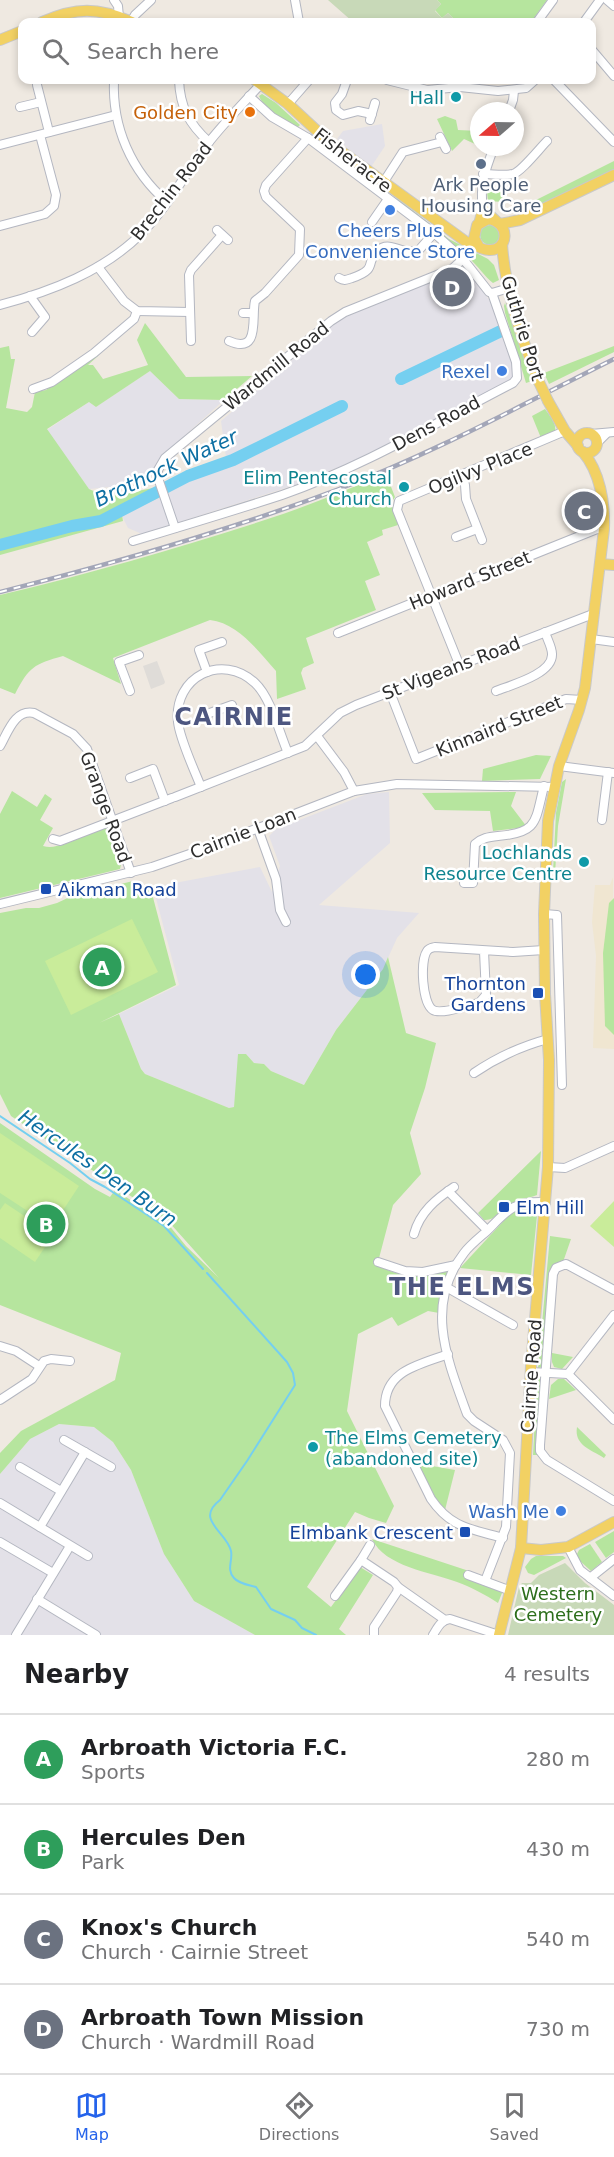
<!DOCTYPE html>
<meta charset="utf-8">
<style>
:root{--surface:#fff;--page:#f2f2f2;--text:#202124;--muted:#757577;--line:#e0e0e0;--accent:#2563eb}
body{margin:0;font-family:"DejaVu Sans",sans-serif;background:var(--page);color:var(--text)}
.compass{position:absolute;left:470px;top:102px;width:54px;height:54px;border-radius:50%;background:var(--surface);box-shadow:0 3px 9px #0003;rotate:250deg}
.you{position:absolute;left:366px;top:975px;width:21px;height:21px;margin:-15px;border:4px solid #fff;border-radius:50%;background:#1a73e8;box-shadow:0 0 0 9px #1a73e833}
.badge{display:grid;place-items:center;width:39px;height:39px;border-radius:50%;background:var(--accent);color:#fff;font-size:20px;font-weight:700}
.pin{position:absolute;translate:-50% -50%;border:3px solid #fff;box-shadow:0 2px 6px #0006}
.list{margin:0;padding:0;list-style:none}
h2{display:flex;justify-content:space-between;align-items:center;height:78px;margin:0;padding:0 24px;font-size:26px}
h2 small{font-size:20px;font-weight:400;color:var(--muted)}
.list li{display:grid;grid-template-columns:39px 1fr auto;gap:18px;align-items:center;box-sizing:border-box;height:90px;padding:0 24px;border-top:2px solid var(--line)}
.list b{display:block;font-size:22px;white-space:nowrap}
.list p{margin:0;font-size:20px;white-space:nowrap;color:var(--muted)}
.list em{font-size:20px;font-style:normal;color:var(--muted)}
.icon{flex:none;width:33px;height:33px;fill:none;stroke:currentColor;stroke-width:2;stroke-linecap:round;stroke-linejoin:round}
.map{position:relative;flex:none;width:614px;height:1635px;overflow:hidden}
.search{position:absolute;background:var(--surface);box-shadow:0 3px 9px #0003;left:18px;right:18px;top:18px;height:66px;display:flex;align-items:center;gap:15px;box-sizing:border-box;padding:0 21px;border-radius:12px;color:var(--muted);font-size:22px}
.sheet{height:438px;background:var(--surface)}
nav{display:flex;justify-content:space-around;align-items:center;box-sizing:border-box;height:84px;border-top:2px solid var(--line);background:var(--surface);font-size:16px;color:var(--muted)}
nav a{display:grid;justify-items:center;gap:3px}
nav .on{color:var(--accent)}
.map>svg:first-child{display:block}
</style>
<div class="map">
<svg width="614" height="1635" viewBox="0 0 614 1635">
<rect width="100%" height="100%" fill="#efe9e1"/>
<g fill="#e3e1e8">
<path d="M382 124 385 146 371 167 337 139 343 131Z"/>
<path d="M466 267 492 304 512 353 515 376 512 382 363 457 298 484 142 534 128 528 122 516 195 477 227 465 221 421 327 330 346 316Z"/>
<path d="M150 371 179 399 224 400 170 449 149 479 111 487 89 489 47 430 89 402 96 407Z"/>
<path d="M389 792 390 843 319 905 419 913 397 938 383 969 336 1030 304 1085 271 1071 264 1064 254 1063 246 1054 234 1107 229 1108 145 1074 141 1069 119 1014 179 985 153 887 260 867 272 892 280 866 269 836 276 829 367 794Z"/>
<path d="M59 1424 94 1427 113 1442 131 1470 164 1554 194 1601 255 1635H0V1474L30 1439Z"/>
</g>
<path fill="#f0e6d1" d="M613 877 614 1049 593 1048 596 956 592 922 595 885H610Z"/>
<g fill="#b6e59e">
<path d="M437 0H547L531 22H488L486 20V22H457L448 13 442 18 435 10 441 4Z"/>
<path d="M262 94 276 103 300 125 298 127C284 119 265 111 259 96Z"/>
<path d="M445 116 456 120 458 130 479 131V137L475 144 464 139 452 151 437 119Z"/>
<path d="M614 161V169L525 213 522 207Z"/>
<path d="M490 182 506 197 512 199 516 203 488 201 487 192Z"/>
<path d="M397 198 449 239 488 259 494 265 499 280 493 283C485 277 478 266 469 258L394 201Z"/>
<circle cx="490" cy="235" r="10"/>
<path d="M505 303 532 381 526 383 505 313 504 306Z"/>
<path d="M145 323 186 377 252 376 224 400 179 399 150 371 96 407 89 402 47 429 89 489 107 497 153 488 158 498 122 515 123 521 0 555V348L9 346 11 359H15L6 408 27 412 32 407 35 392 46 390 84 363 99 355 88 365H93L103 379 148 365 137 340Z"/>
<path d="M614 346V352L549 384 544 373Z"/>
<path d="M545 409C550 416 557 424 555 432L541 438 532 416Z"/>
<path d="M386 474 395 497 391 503 398 525 382 530 383 535 367 542 380 575 365 581 376 610 306 638 314 663 303 668 301 673 306 689 277 699 276 671C258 651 238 623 210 620L113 658 121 684 63 656C34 664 29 667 15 694L0 688V595C96 572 190 545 283 514 318 502 352 487 386 474Z"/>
<path d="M536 755 551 756 540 779 482 781 483 769Z"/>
<path d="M566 779 558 826 555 874 553 872 556 813 562 782Z"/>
<path d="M12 791 37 807 45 794 52 799 40 820 53 828 43 846C65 852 86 826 108 829 117 836 124 859 120 869L0 898V814Z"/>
<path d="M516 792 511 806 527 827 493 831 490 811 435 810 422 793Z"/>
<path d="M133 881 134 890 150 886 176 985 99 1023 119 1014 141 1069 145 1074 229 1108 234 1107 238 1054H246L254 1063 264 1064 271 1071 304 1085 336 1030 383 969 388 957 406 1033 436 1043 425 1088 410 1133 421 1174 393 1205 378 1262C393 1283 433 1270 454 1267L439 1313 428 1311 398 1326 392 1317 358 1334 347 1411 394 1506 386 1523 369 1518 355 1512 307 1587 331 1607 360 1567 373 1575 339 1629 346 1635H255L194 1601 164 1554 131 1470 113 1442 94 1427 59 1424 30 1439 0 1474V1453L21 1431 115 1380 121 1353 0 1305V1123L95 1189 110 1197 115 1190 168 1224 186 1246 219 1278 168 1221 11 1116 0 1094V913L26 908H39L57 903 72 896Z"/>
<path d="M614 898V1035L605 1026 603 953 609 903Z"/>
<path d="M541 1151 537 1195C528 1199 518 1198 509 1205 500 1210 495 1221 484 1220L478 1213Z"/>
<path d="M528 1206 534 1207 537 1216 531 1275 460 1268 511 1213Z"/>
<path d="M550 1236 571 1239 563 1262 559 1263 542 1367 538 1368Z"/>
<path d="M552 1353 573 1357 562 1369 554 1367 552 1362Z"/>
<path d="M537 1378 541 1379 537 1455H533Z"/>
<path d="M558 1379H564L576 1390 549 1399 551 1385Z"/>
<path d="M577 1427 606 1455 604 1458C590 1449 574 1445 577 1427Z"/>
<path d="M421 1464 455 1470 445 1510 435 1497 419 1466Z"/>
<path d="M614 1531V1552L606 1558 595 1542Z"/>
<path d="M372 1539 466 1570 469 1576 496 1587 502 1593 498 1603C486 1595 471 1587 457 1582 431 1572 385 1567 372 1539Z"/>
<path d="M590 1544 602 1562 591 1571 579 1560 577 1554 579 1550Z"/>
<path d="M536 1556H563L566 1558 534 1575 528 1573 525 1567 531 1559Z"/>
</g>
<g fill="#c8d9b8">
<path d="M328 0H437L441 4 435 11 442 18 448 13 457 22H353Z"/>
<path d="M565 1563 585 1583 614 1605V1635H508L519 1587 522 1583H531L539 1575Z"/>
</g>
<g fill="#c9ec9a">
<path d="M132 919 158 972 71 1015 45 961Z"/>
<path d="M0 1133 79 1186 52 1227 0 1193Z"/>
<path d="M614 1201V1247L590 1226Z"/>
<path d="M5 1203 53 1235 35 1262 0 1238V1210Z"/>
</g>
<path fill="#dfdcd8" d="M157 661 165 682 164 684 151 689 143 666Z"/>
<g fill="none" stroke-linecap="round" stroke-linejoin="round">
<g stroke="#75cff0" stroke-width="2">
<path d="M0 1116 70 1163 90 1179 105 1187 164 1226 203 1269"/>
<path d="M207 1273 287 1362 293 1373 295 1385 247 1461 220 1500C194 1520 227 1532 231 1551 233 1561 226 1569 234 1578 239 1584 249 1585 256 1587L271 1609 295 1620 302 1628 316 1635"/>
</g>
<g stroke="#75cff0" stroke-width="12">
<path d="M401 379 501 331"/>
<path d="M0 545 72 526 101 521 188 476 233 460 342 406"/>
</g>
<defs>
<g id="minor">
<path d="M114 0 118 6 119 17"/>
<path d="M295 0 299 22"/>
<path d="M607 0 614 6"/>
<path d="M131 22 135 15 151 0"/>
<path d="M537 22 553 0"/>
<path d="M584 22 600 0"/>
<path d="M592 50 614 76"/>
<path d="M114 80C112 127 131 171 167 202"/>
<path d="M179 80C180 107 189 124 209 142"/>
<path d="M347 80 342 94 335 103 336 110 343 115 358 111 372 114"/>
<path d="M387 80 427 90 460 87 498 91 526 88 535 80"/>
<path d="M554 80 614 142"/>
<path d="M37 85 49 132"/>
<path d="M249 96 272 117 308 138 434 233 463 259 489 292 492 293 509 288"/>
<path d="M288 104 309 80"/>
<path d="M20 107 41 102"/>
<path d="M509 111 513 100 514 91"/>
<path d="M370 120 375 103"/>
<path d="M440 137 446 149"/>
<path d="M0 145 116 115"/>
<path d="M483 174C493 174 504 176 513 174 521 172 539 149 547 141"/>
<path d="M383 183 403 152 442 142"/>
<path d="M483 209C479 186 486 168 494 147"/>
<path d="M372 222 388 199"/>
<path d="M0 226 45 214 54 206 56 195 40 135"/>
<path d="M217 230 228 240"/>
<path d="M98 267 124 301 137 311 190 312"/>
<path d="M339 278C344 281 346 280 352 278 379 269 365 262 377 251 387 242 395 249 405 251 409 252 415 251 419 250L434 233"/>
<path d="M30 296 45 317 32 332"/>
<path d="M0 305C52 291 102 272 141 234 168 207 186 172 209 142 225 122 243 103 261 84"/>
<path d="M243 313H253"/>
<path d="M191 341 189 275 191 270 222 235"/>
<path d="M229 341C261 355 251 317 255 301L265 293 299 255 300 229 266 197 264 191 266 185 308 138"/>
<path d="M33 389 52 382 94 353 134 319 137 311"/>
<path d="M591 434 614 432"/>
<path d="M597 443 606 434"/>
<path d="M462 476 465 485 466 499 482 540"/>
<path d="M175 528 158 478V470L165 458 331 321 345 312 452 269 463 259"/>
<path d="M456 537 477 529"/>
<path d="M133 541C183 526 233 511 282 495 363 467 437 422 513 383L517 378 516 362 492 293"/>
<path d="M338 633 597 529H604"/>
<path d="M591 639 614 642"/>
<path d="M459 664 397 510 399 501 565 431"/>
<path d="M207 672 199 650 222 642"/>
<path d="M130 691 119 662 139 655"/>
<path d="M496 691C511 685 553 674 552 654 552 647 547 639 545 632"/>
<path d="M390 692 416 759 566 699 582 700"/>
<path d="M207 714 232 705"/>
<path d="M317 736 344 772 354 791"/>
<path d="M0 746C8 732 15 709 34 713L73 734 87 749 131 873"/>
<path d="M559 766 614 773"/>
<path d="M130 778 153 769 165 801"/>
<path d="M201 787C194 769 180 740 178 722 173 677 222 652 255 683 271 698 279 732 288 753"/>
<path d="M175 797 305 746 340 713 356 705 593 614"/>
<path d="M602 820 608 772"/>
<path d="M258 829 276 879 280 910 286 922"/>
<path d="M53 839 60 841 172 798"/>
<path d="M464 883H473L475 844C482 838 488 837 498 836 538 833 535 822 544 786"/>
<path d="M0 904 152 867 204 849 354 791 397 784 554 787"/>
<path d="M544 914 557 915 562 1085"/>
<path d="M484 951 486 995 479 1003C469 1005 441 1015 433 1010 422 1003 420 961 427 951 429 948 431 948 435 947L513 952 544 950"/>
<path d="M474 1073C496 1058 522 1046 548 1039"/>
<path d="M548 1167 565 1168 614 1146"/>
<path d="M448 1191 487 1230"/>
<path d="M414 1234C420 1212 436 1199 454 1187"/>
<path d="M378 1262 405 1271 423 1272 456 1265"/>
<path d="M446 1287 513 1325"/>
<path d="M614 1290 566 1264 556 1268 553 1274 540 1445V1451L547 1460 614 1501"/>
<path d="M0 1346 16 1351 39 1366"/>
<path d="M448 1354C420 1365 385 1370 385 1406L431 1499C451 1528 471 1529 503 1538"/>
<path d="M531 1372 568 1374"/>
<path d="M568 1374 614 1315"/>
<path d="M568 1374 614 1420"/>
<path d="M0 1400 32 1379 44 1361 51 1359 70 1361"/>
<path d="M64 1440 111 1467"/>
<path d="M20 1467 61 1491"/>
<path d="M0 1503 88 1556"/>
<path d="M40 1527 85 1452"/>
<path d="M0 1542 53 1573"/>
<path d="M568 1547 580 1570 614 1596"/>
<path d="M361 1560 370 1545"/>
<path d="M468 1575 511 1591"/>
<path d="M590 1578 614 1559"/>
<path d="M485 1581 506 1527 510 1453 503 1440 474 1421 467 1414C447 1359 424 1305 464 1253 470 1245 479 1238 487 1231 508 1210 513 1201 545 1202"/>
<path d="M398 1587 445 1620"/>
<path d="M335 1596 361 1560 394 1582 398 1587 397 1592 374 1627V1635"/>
<path d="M37 1599 96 1635"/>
<path d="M16 1635 70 1546"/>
<path d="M433 1635C438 1627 441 1620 450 1619L499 1635"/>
</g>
<g id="major">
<path d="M42 22C76 7 98 7 132 22"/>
<path d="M0 40 22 31"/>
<path d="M255 80 288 104 330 143 465 241C472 244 481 250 489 250 509 251 511 222 488 219L477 225 474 238 479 247"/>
<path d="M479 224 483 209 496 221"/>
<path d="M500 224 520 220 614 175"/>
<path d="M502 244C505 290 521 337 538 380"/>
<path d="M548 401 565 431 578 446"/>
<circle cx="587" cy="443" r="10"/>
<path d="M600 564 614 565"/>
<path d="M521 1548 541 1550 568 1547 614 1522"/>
<path d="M499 1635 521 1548 531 1366 548 1167 549 1060 545 994 544 914 548 821 559 766 579 710 585 688 604 529C605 503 600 472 583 452"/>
</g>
</defs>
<use href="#minor" stroke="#b4b7c1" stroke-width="10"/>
<use href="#major" stroke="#c9c9c9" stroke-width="12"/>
<use href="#minor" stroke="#fff" stroke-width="8"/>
<use href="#major" stroke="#f2d163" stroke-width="10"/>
<defs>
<path id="rail" d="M0 592C115 563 228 531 339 489 434 453 523 404 614 359"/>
</defs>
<use href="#rail" stroke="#a3a6b8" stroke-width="4.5"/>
<use href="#rail" stroke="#fff" stroke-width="2" stroke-dasharray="7" stroke-linecap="butt"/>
<defs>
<path id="major-bridge" d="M538 380 548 401"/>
</defs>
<use href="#major-bridge" stroke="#c9c9c9" stroke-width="12" stroke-linecap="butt"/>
<use href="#major-bridge" stroke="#f2d163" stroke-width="10"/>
</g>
<g fill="#0f9aa8" stroke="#fff" stroke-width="2">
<circle cx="456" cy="97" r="6"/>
<circle cx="404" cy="487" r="6"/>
<circle cx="584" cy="862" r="6"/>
<circle cx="313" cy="1447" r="6"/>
</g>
<circle fill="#e8710a" stroke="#fff" stroke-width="2" cx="250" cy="112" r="6"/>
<circle fill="#5c6f8a" stroke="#fff" stroke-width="2" cx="481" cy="164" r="6"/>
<g fill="#3f7fe0" stroke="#fff" stroke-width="2">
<circle cx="390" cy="210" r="6"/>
<circle cx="502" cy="371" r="6"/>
<circle cx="561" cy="1511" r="6"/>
</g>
<g fill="#1a4fb4" stroke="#fff" stroke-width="2">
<rect x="40" y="883" width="12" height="12" rx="3"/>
<rect x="532" y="987" width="12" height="12" rx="3"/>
<rect x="498" y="1201" width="12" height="12" rx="3"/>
<rect x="459" y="1526" width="12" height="12" rx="3"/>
</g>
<g text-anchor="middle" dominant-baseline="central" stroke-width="5" stroke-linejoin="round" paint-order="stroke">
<g font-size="18" fill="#0d838f" stroke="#fff" text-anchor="end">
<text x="444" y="97">Hall</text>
<text x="392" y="477">Elim Pentecostal<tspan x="392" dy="21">Church</tspan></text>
<text x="572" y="852">Lochlands<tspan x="572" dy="21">Resource Centre</tspan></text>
<text x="325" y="1437" text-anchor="start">The Elms Cemetery<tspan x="325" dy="21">(abandoned site)</tspan></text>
</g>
<g font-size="18" fill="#c56008" stroke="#fff" text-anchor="end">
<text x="238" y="112">Golden City</text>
</g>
<g font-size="18" fill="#2e2e2e" stroke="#fff">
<text transform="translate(353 160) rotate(38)">Fisheracre</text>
<text transform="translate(171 191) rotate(-52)">Brechin Road</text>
<text transform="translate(523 328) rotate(73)">Guthrie Port</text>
<text transform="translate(276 366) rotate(-39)">Wardmill Road</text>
<text transform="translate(436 423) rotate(-28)">Dens Road</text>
<text transform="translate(480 468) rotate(-22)">Ogilvy Place</text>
<text transform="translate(470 580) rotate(-22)">Howard Street</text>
<text transform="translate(451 668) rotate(-21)">St Vigeans Road</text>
<text transform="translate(499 726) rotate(-22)">Kinnaird Street</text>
<text transform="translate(106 807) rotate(70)">Grange Road</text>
<text transform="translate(243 833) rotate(-21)">Cairnie Loan</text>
<text transform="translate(531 1376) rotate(-86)">Cairnie Road</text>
</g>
<g font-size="18" fill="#4e5e75" stroke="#fff">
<text x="481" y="184">Ark People<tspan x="481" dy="21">Housing Care</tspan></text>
</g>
<g font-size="18" fill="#366cbe" stroke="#fff" text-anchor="end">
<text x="390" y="230" text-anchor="middle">Cheers Plus<tspan x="390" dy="21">Convenience Store</tspan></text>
<text x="490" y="371">Rexel</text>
<text x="549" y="1511">Wash Me</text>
</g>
<g font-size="18" fill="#164399" stroke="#fff" text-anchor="start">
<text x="58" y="889">Aikman Road</text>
<text x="526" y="983" text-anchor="end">Thornton<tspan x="526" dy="21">Gardens</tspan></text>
<text x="516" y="1207">Elm Hill</text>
<text x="453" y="1532" text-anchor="end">Elmbank Crescent</text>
</g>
<g font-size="18" fill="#2c6e1b" stroke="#fff">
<text x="558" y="1593">Western<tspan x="558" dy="21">Cemetery</tspan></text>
</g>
<g font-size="20" font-style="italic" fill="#0d6fa3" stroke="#fff">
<text transform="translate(166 468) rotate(-25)">Brothock Water</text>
<text transform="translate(98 1168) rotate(35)">Hercules Den Burn</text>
</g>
<g font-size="24" font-weight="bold" letter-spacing="1.5" fill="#4d5680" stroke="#fff">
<text x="234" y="717">CAIRNIE</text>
<text x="462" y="1287">THE ELMS</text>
</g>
</g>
</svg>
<svg class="compass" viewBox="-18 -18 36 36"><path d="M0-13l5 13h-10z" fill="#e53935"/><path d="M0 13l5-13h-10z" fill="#757577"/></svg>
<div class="you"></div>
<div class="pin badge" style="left:102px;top:967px;background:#2e9e5b">A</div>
<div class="pin badge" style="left:46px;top:1224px;background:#2e9e5b">B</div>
<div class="pin badge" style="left:584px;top:511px;background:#6b7280">C</div>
<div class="pin badge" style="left:452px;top:287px;background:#6b7280">D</div>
<div class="search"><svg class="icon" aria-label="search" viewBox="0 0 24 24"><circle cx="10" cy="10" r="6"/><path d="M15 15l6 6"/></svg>Search here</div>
</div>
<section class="sheet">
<h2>Nearby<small>4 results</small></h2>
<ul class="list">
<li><span class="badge" style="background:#2e9e5b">A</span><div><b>Arbroath Victoria F.C.</b><p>Sports</p></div><em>280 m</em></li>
<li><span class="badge" style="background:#2e9e5b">B</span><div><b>Hercules Den</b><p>Park</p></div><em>430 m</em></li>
<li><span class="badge" style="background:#6b7280">C</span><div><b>Knox's Church</b><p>Church · Cairnie Street</p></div><em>540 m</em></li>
<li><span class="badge" style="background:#6b7280">D</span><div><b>Arbroath Town Mission</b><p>Church · Wardmill Road</p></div><em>730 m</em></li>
</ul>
</section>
<nav>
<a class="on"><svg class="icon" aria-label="map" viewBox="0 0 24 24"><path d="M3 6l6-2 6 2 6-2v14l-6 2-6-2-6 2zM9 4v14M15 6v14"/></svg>Map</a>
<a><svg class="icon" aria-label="directions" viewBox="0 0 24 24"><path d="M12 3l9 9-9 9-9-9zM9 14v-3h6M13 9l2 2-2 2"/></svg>Directions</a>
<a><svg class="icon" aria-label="saved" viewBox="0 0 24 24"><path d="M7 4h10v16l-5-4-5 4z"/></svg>Saved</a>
</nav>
